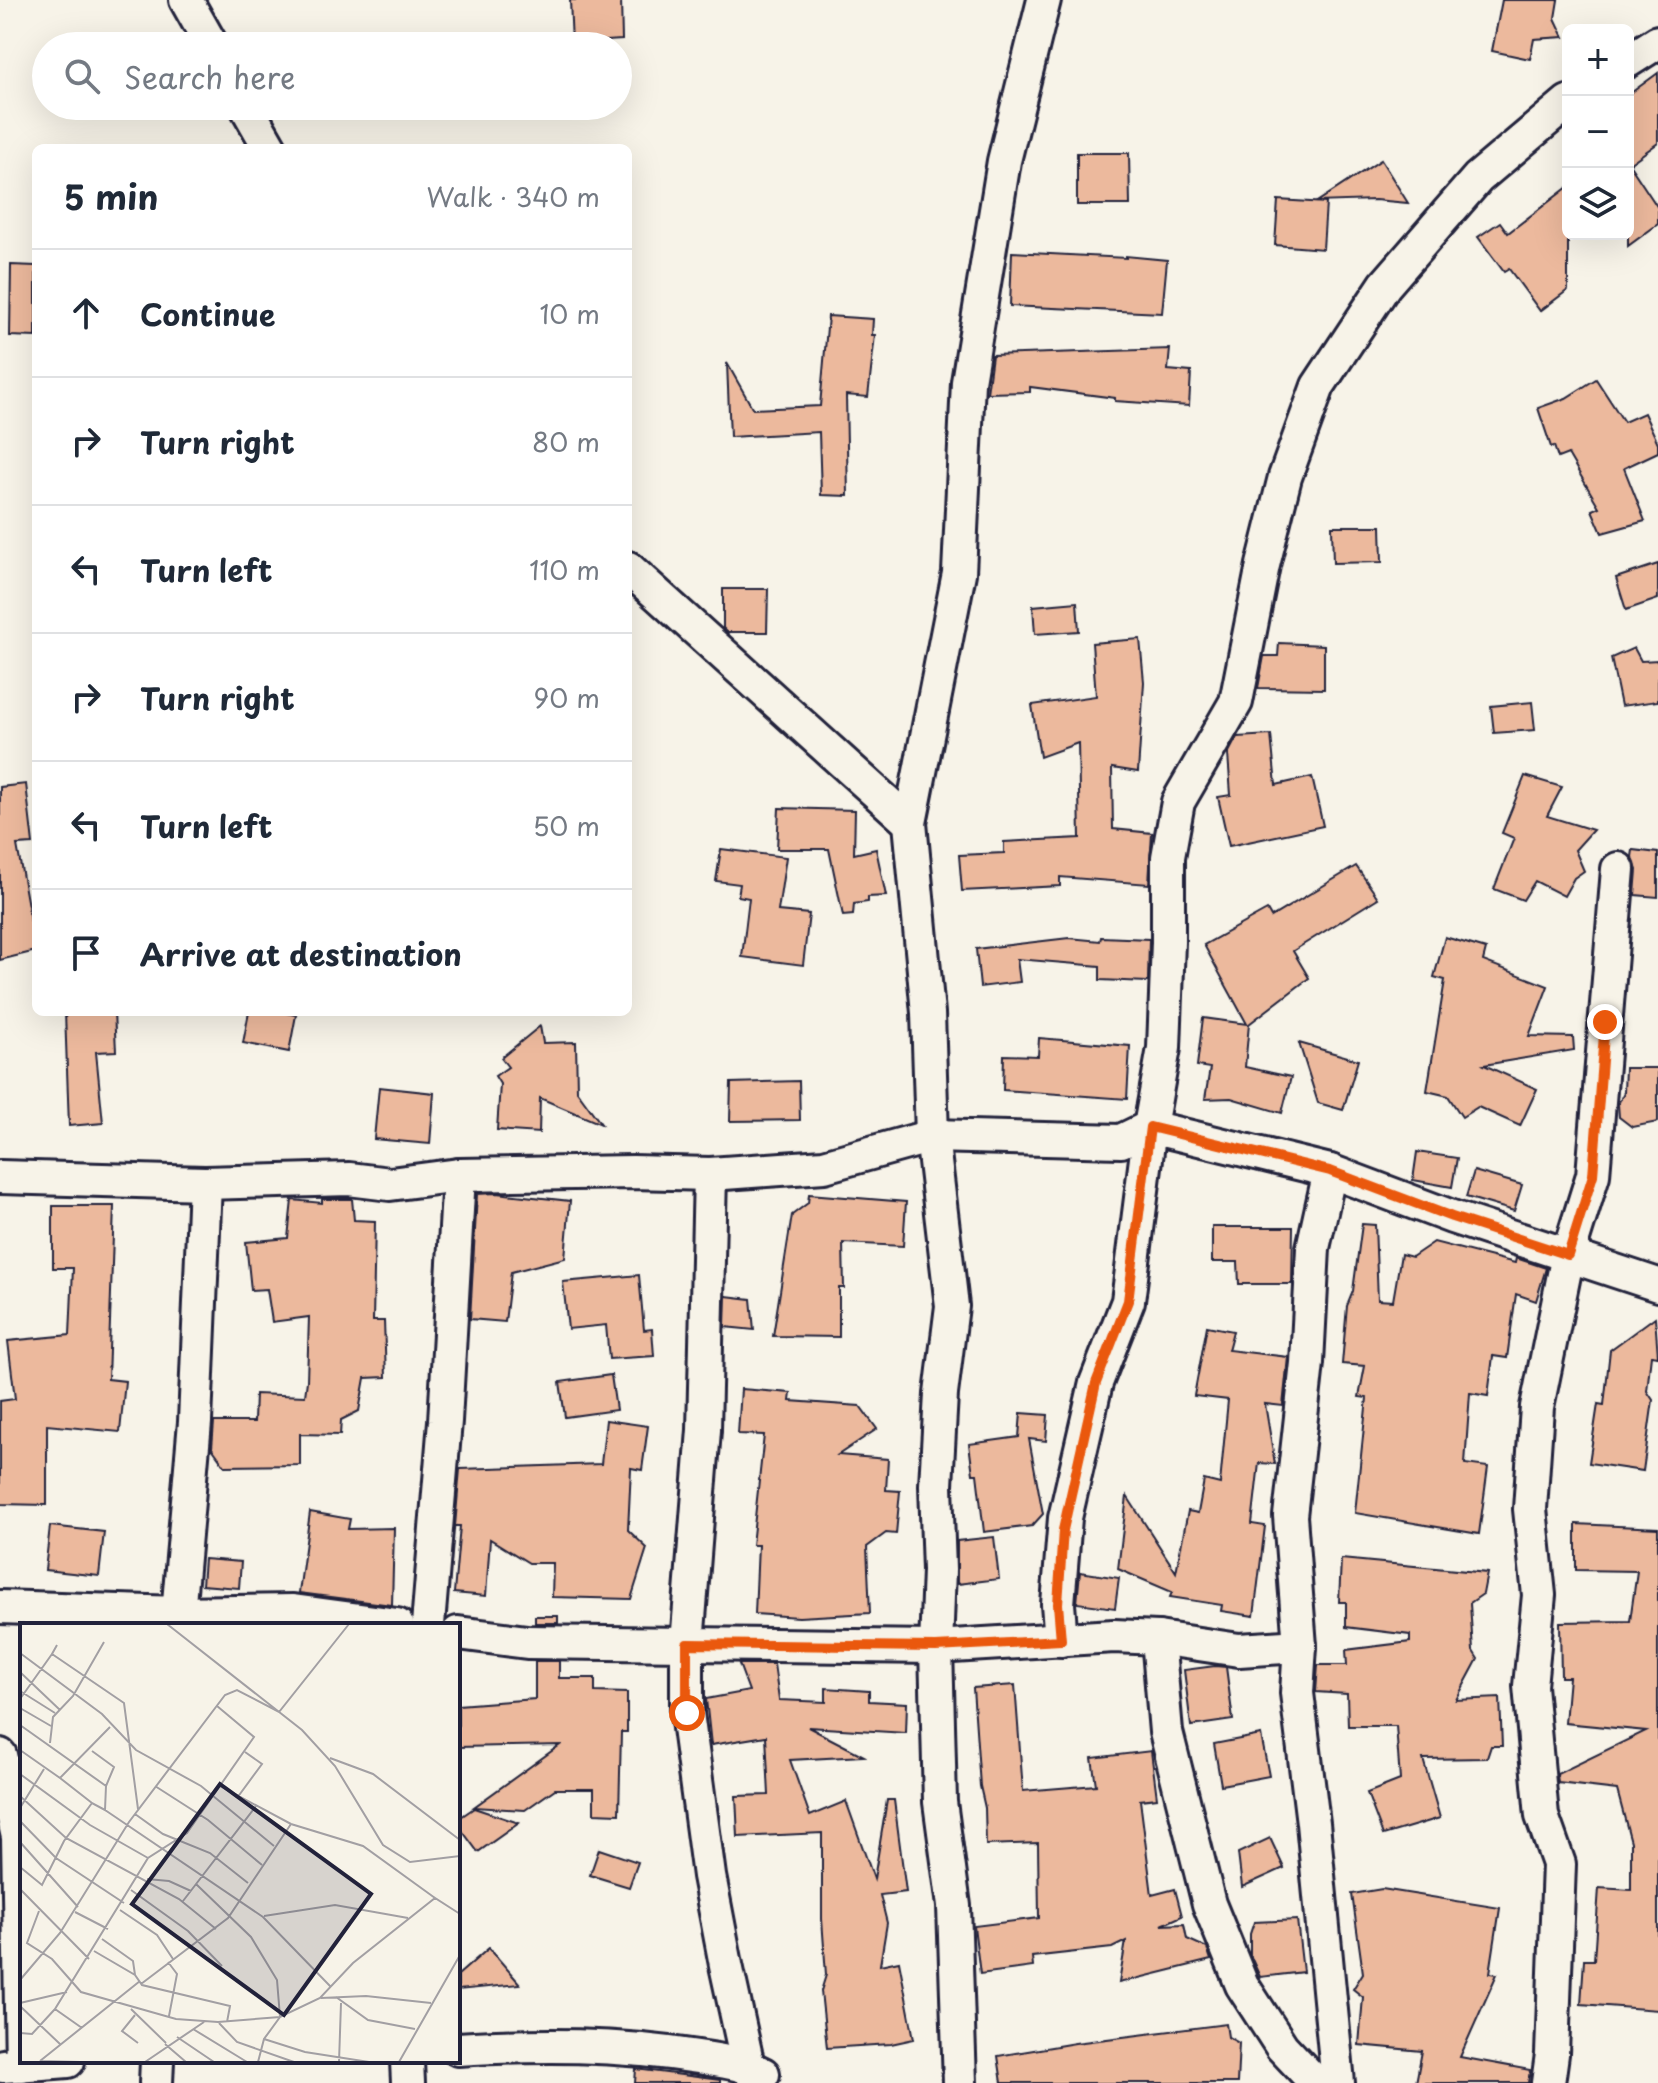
<!DOCTYPE html>
<meta charset="utf-8">
<style>
:root{--surface:#fff;--page:#f2f2f3;--text:#1f2937;--muted:#747a83;--line:#e0e1e3}
body{margin:0;font-family:"Playpen Sans",sans-serif;background:var(--page);color:var(--text)}
.controls{position:absolute;right:24px;top:24px;display:grid;overflow:hidden;border-radius:12px;box-shadow:0 8px 32px #0002}
.controls button{width:72px;height:72px;display:grid;place-items:center;padding:0;border:0;border-bottom:2px solid var(--line);background:var(--surface);color:var(--text);font:40px sans-serif}
.stop{position:absolute;width:24px;height:24px;margin:-18px;border:6px solid #ea580c;border-radius:50%;background:#fff}
.stop.end{background:#ea580c;border-color:#fff;box-shadow:0 2px 8px #0008}
.list{margin:0;padding:0;list-style:none}
h2{display:flex;justify-content:space-between;align-items:center;height:104px;margin:0;padding:0 32px;font-size:34px}
h2 small{font-size:26px;font-weight:400;color:var(--muted)}
.list li{display:grid;grid-template-columns:52px 1fr auto;gap:24px;align-items:center;box-sizing:border-box;height:128px;padding:0 32px;border-top:2px solid var(--line)}
.list b{display:block;font-size:30px;white-space:nowrap}
.list em{font-size:26px;font-style:normal;color:var(--muted)}
.icon{flex:none;width:44px;height:44px;fill:none;stroke:currentColor;stroke-width:2;stroke-linecap:round;stroke-linejoin:round}
.map{position:relative;flex:none;width:1658px;height:2083px;overflow:hidden}
.search{position:absolute;background:var(--surface);box-shadow:0 8px 32px #0002;left:32px;top:32px;width:600px;height:88px;display:flex;align-items:center;gap:20px;box-sizing:border-box;padding:0 28px;border-radius:44px;color:var(--muted);font-size:30px}
.panel{position:absolute;background:var(--surface);box-shadow:0 8px 32px #0002;left:32px;top:144px;width:600px;height:872px;border-radius:12px}
.map>svg:first-child{display:block}
</style>
<div class="map">
<svg width="1658" height="2083" viewBox="0 0 1658 2083">
<rect width="100%" height="100%" fill="#f7f3e8"/>
<filter id="ink" filterUnits="userSpaceOnUse"><feTurbulence type="fractalNoise" baseFrequency=".0125" numOctaves="2"/><feDisplacementMap in="SourceGraphic" scale="16" xChannelSelector="R" yChannelSelector="G"/><feConvolveMatrix kernelMatrix="1 2 1 2 8 2 1 2 1" color-interpolation-filters="sRGB"/></filter>
<g filter="url(#ink)">
<g fill="#ecb99d" stroke="#22223b" stroke-width="2">
<path d="M570 0H621L622 40 572 43Z"/>
<path d="M1502 0H1558L1555 18 1564 37 1534 39 1530 59 1492 51Z"/>
<path d="M1658 73V143L1629 164 1658 208V224L1628 246V95Z"/>
<path d="M1077 153H1129L1130 205H1077Z"/>
<path d="M1381 160 1408 203 1375 200 1317 202Z"/>
<path d="M1568 187V290L1540 311 1509 269 1504 272 1478 237 1500 222 1508 233Z"/>
<path d="M1278 200 1326 203 1323 249 1275 245Z"/>
<path d="M1012 252 1126 258V256L1167 260 1162 313 1010 306Z"/>
<path d="M11 265 36 266V337L10 336Z"/>
<path d="M828 316 873 319 872 335H875L868 397 846 395 848 496 821 495 819 432 730 437 727 363 753 409 820 406Z"/>
<path d="M1170 349 1168 370 1191 372 1189 406 1115 401V398L1030 387V392L987 393 992 355Z"/>
<path d="M1596 379 1624 422 1644 413 1658 443V452L1624 468 1645 521 1602 533 1592 510 1599 507 1568 454 1558 458 1554 446 1551 447 1538 408 1566 398Z"/>
<path d="M1332 526H1381L1382 562 1333 563Z"/>
<path d="M1658 564V599L1626 610 1616 578Z"/>
<path d="M723 589H768L767 632H727L723 628Z"/>
<path d="M1077 602 1079 631 1035 634 1033 606Z"/>
<path d="M1140 639 1144 682 1138 772 1112 768 1113 829 1152 833 1149 884 1060 877V886L962 891 959 855 1004 853V842L1080 838 1078 743 1040 757 1032 705 1096 696 1092 643Z"/>
<path d="M1279 643 1324 645V689L1258 688 1264 656H1278Z"/>
<path d="M1634 648 1641 661 1658 660V701L1621 706 1611 658Z"/>
<path d="M1532 702 1535 730 1494 733 1491 706Z"/>
<path d="M1271 735 1276 785 1312 777 1323 826 1229 846 1218 797 1231 795 1228 754 1237 737Z"/>
<path d="M1525 776 1562 787 1547 816 1593 830 1575 850 1584 871 1574 878 1564 896 1535 881 1523 900 1494 889 1514 838 1502 833Z"/>
<path d="M26 784 33 844 17 845 36 951 0 960V787Z"/>
<path d="M779 808 855 810 854 854 876 849 886 896 868 897V902L854 904 853 915 843 916 829 849H777Z"/>
<path d="M721 849 786 857 778 911 809 914 803 965 742 957 749 898 738 896 740 884 716 881Z"/>
<path d="M1633 850 1658 853V897L1635 895 1637 870 1632 857Z"/>
<path d="M1356 866 1378 898 1293 951 1309 978 1249 1024 1245 1067 1291 1077 1282 1113 1231 1098 1205 1099 1210 1068 1197 1066 1203 1018 1247 1024 1204 945 1267 910 1271 917Z"/>
<path d="M1101 937 1149 939 1148 982 1100 980V966L1017 959 1020 982 980 987 976 949 1069 938 1100 941Z"/>
<path d="M1445 937 1486 949 1483 961 1548 986 1529 1036 1573 1037 1574 1050 1484 1065 1537 1089 1520 1126 1478 1107 1462 1117 1448 1096 1427 1091 1445 980 1434 977Z"/>
<path d="M65 1012H114L116 1051 96 1052 103 1123 69 1126Z"/>
<path d="M249 1012H281L296 1015 289 1052 243 1043Z"/>
<path d="M540 1026 543 1043 576 1042 577 1091 601 1124 540 1098 539 1133 497 1130 500 1084 495 1076 508 1067 501 1058Z"/>
<path d="M1039 1038 1130 1046 1127 1099 1003 1090 1004 1055 1038 1056Z"/>
<path d="M1299 1043 1358 1060 1343 1110 1318 1103Z"/>
<path d="M1625 1068H1658V1122L1632 1127 1619 1117 1618 1104 1624 1092Z"/>
<path d="M799 1081 800 1120 730 1121 731 1083Z"/>
<path d="M379 1087 434 1093 430 1144 374 1139Z"/>
<path d="M1417 1152 1457 1158 1452 1187 1413 1180Z"/>
<path d="M1474 1171 1522 1185 1514 1211 1466 1197Z"/>
<path d="M496 1193 570 1201 565 1258 511 1272 505 1322 470 1319 477 1194Z"/>
<path d="M809 1194 906 1202 903 1246 843 1243 844 1288H839V1337L773 1336 792 1215 808 1203Z"/>
<path d="M322 1199H352L354 1220 375 1221 373 1321H384L386 1377 365 1378 359 1411 341 1420 340 1435 300 1434V1465L225 1466 212 1448 214 1422H254L255 1394 305 1396 307 1381 309 1317 272 1322 267 1289 251 1290 246 1242 288 1238 292 1200 322 1203Z"/>
<path d="M53 1206H114L108 1379 125 1381 120 1432 47 1425V1505L0 1504V1401L15 1399 8 1341 70 1335 73 1268H53Z"/>
<path d="M1362 1224 1375 1225 1378 1300 1393 1301 1401 1254 1412 1257 1434 1242 1515 1263 1516 1258 1546 1268 1536 1301 1516 1294 1507 1358 1493 1356 1488 1396 1470 1393 1465 1464 1488 1467 1479 1534 1355 1513 1367 1398 1359 1397 1365 1366 1342 1364 1347 1306 1353 1291Z"/>
<path d="M1212 1227H1293L1292 1284H1239L1238 1262H1212Z"/>
<path d="M639 1275 644 1330 652 1329 654 1356 609 1359 606 1325 568 1329 563 1282Z"/>
<path d="M726 1296 751 1299 754 1330 725 1327Z"/>
<path d="M1655 1317 1658 1356 1651 1355 1647 1391 1653 1400 1643 1471 1589 1463 1598 1404 1604 1405 1610 1350Z"/>
<path d="M1207 1326 1233 1331 1228 1350 1288 1357 1283 1406 1265 1404 1275 1464 1259 1463 1252 1524 1265 1526 1254 1616 1221 1611 1222 1605 1170 1597 1172 1592 1118 1569 1127 1496 1176 1572 1188 1511 1198 1513 1204 1480 1220 1484 1228 1400 1194 1396Z"/>
<path d="M611 1375 616 1410 565 1417 560 1382Z"/>
<path d="M741 1389 791 1393 790 1401 860 1406 877 1429 838 1455 888 1459 886 1490 900 1491 896 1534 886 1533 867 1547 870 1613 799 1617 755 1614 758 1545H752L764 1435 738 1434Z"/>
<path d="M1021 1413 1048 1415 1046 1441 1029 1439 1043 1514 1032 1526 984 1532 977 1474H973L969 1444 1019 1437Z"/>
<path d="M606 1420 648 1426 642 1470 631 1468 628 1530 647 1548 631 1599 552 1597 553 1563H529L490 1539 486 1596 454 1593 460 1526H455L460 1469 601 1464Z"/>
<path d="M310 1512 350 1519 348 1529 394 1528 392 1605 299 1593Z"/>
<path d="M1576 1524 1658 1528V2010L1581 2004 1584 1960H1594L1599 1888 1631 1890V1842L1617 1790 1558 1783 1557 1774 1646 1731 1565 1723 1569 1677H1561L1560 1622 1630 1621 1637 1571 1576 1570Z"/>
<path d="M50 1526 104 1532 99 1576 45 1570Z"/>
<path d="M994 1537 999 1579 957 1584V1541Z"/>
<path d="M204 1559 241 1562 239 1588 202 1585Z"/>
<path d="M1341 1559 1487 1573 1483 1594 1470 1603 1473 1651 1478 1659 1456 1700 1500 1698 1502 1746H1491L1487 1758 1423 1759 1440 1818 1383 1835 1367 1793 1400 1780 1396 1726H1348L1347 1694 1316 1692 1318 1665H1347L1346 1650 1410 1642V1635L1346 1627V1602H1339Z"/>
<path d="M1080 1572 1119 1578 1115 1608 1077 1603Z"/>
<rect x="535" y="1616" width="23" height="7"/>
<path d="M535 1661H559V1678H595V1692L627 1693V1732H621L619 1814 594 1813V1789H555L525 1810 474 1807 560 1745 458 1747V1705L535 1699Z"/>
<path d="M739 1664H774L779 1700 826 1702V1688L869 1691V1701L907 1703 906 1733 808 1727 864 1756 790 1760 810 1816 846 1801 874 1879 887 1800H894L906 1892 880 1895 887 1923 880 1965 899 1961 914 2039 891 2044 827 2048 821 1991 826 1975 822 1919V1833L738 1837 736 1796 769 1795 766 1736 711 1745 706 1699 749 1691Z"/>
<path d="M1215 1666 1226 1667 1233 1720 1191 1726 1184 1670Z"/>
<path d="M1015 1685 1023 1791 1096 1785 1092 1758 1151 1751 1157 1798 1140 1800 1152 1895 1175 1889 1182 1916 1162 1925 1184 1924 1187 1939 1207 1948 1211 1960 1119 1983 1126 1941 1112 1948 1032 1957 1033 1967 980 1974 974 1926 1039 1918 1038 1843 986 1845 985 1808 980 1786 973 1688Z"/>
<path d="M1261 1735 1269 1776 1221 1785 1214 1744Z"/>
<path d="M474 1808 519 1823 478 1852 458 1825V1819Z"/>
<path d="M1270 1838 1284 1868 1242 1887 1238 1853Z"/>
<path d="M599 1849 638 1862 629 1887 590 1875Z"/>
<path d="M1382 1889 1500 1908 1490 1973 1497 1974 1460 2057 1530 2070 1528 2083H1416L1422 2051 1359 2045 1363 1997 1353 1989 1363 1973 1352 1894Z"/>
<path d="M1297 1920 1303 1972 1260 1977 1250 1955V1934L1254 1922Z"/>
<path d="M489 1948 520 1984 458 1990V1975Z"/>
<path d="M1226 2024 1228 2037 1239 2043 1237 2083H1002L998 2056 1075 2043Z"/>
<path d="M636 2069 720 2080V2083H635Z"/>
</g>
<g fill="none" stroke-linecap="round" stroke-linejoin="round">
<defs>
<g id="street">
<path d="M186 0 212 46"/>
<path d="M1628 61 1658 42"/>
<path d="M246 106 270 148"/>
<path d="M628 568 910 823"/>
<path d="M1330 1171 1313 1248 1307 1363 1290 1516 1300 1646 1297 1693 1313 1823 1338 2083"/>
<path d="M710 1174 704 1430 687 1644V1713L709 1876 726 1965 748 2066 757 2083"/>
<path d="M0 1177 205 1183 349 1179 390 1184 459 1175 633 1172 710 1174 824 1166 932 1136 1121 1141 1150 1127 1330 1171 1452 1217 1658 1285"/>
<path d="M0 1607 178 1613 293 1611 397 1625"/>
<path d="M177 1625 195 1422 205 1183"/>
<path d="M428 1625 445 1421 459 1175"/>
<path d="M458 1633 527 1642 687 1644 936 1647 1114 1636 1158 1638 1239 1650 1300 1646"/>
<path d="M1158 1638 1166 1732 1209 1904 1242 1985 1282 2047 1316 2083"/>
<path d="M1061 1640 1058 1604 1065 1518 1096 1383 1128 1301 1150 1127 1164 1048 1168 942V857L1178 802 1236 702 1263 565 1285 477 1318 386 1385 285 1478 178 1568 102"/>
<path d="M0 1755 18 1837 22 2065"/>
<path d="M458 2049C541 2044 615 2044 698 2057 721 2061 743 2063 763 2074"/>
<path d="M407 2061 408 2083"/>
<path d="M3 2066 68 2061"/>
<path d="M156 2083 157 2061"/>
<path d="M960 2083 954 1906 940 1802 936 1647 939 1570 936 1485 941 1394 952 1306 932 1136 928 1013 910 823 959 573 968 382 1004 161 1044 0"/>
<path d="M1548 2083 1552 2054 1559 1864 1542 1816 1530 1686 1539 1595 1530 1509 1537 1407 1568 1255 1593 1175 1618 869"/>
</g>
</defs>
<use href="#street" stroke="#22223b" stroke-width="38"/>
<use href="#street" stroke="#f7f3e8" stroke-width="32"/>
</g>
</g>
<g fill="none" stroke-linecap="round" stroke-linejoin="round" filter="url(#ink)">
<path stroke="#ea580c" stroke-width="10" d="M687 1713V1644L936 1647 1061 1640 1058 1604 1063 1530 1096 1383 1128 1301 1150 1127 1330 1171 1452 1217 1568 1255 1593 1175 1605 1022"/>
</g>
<g transform="translate(20 1623)">
<rect width="440" height="440" fill="#f7f3e8"/>
<path fill="none" stroke="#a29fa3" stroke-width="2" d="M147 1 282 107 315 143 363 222 390 239 440 233M37 22 32 31 104 80 118 186M0 30 82 91 116 127 181 163 254 223M0 49 40 87M0 68 35 90M0 76 32 31M0 85 31 103M0 102 86 163M30 120 33 94 53 73 84 19M0 127 40 155 90 104M310 135 353 151 440 217M0 151 70 202 128 235M40 155 72 180M135 163 188 197 242 242M200 163 271 201 343 223 415 275M0 173 46 215 159 276 196 306M217 175 242 141 225 129M0 185 24 146M85 187 243 294 310 363M115 191 143 211 190 230 228 260M0 198 36 235 104 280M0 219 58 284M0 244 22 262 44 218 72 180 85 187 86 163 94 144 72 128M127 256 149 258 171 268M176 261 231 314 257 357 260 394 244 416 238 439M0 266 69 336M111 267 168 308 202 343M163 278 236 183M100 287 137 312 153 336M19 288 7 320 32 336 61 369 156 396 198 399 260 394 300 375 333 340 415 275 440 291M55 289 88 306M244 293 315 282 388 295M82 316 113 338 115 352M74 328 115 352 122 362 210 383 207 399M148 339 157 351 149 393M0 357 40 310 109 199 205 72 217 67 259 89 329 1M121 361 208 295 271 201M316 374 348 397 395 406M301 375 346 373 411 380M0 380 47 369M0 383 40 421M111 386 146 420M115 392 102 408 118 420M199 400 217 419 274 439M62 405 35 386 128 235 167 210 234 114 197 83M173 406 227 439M0 410 12 411 35 386M157 414 194 439M244 416 285 429 349 439M145 421 166 439M20 438 120 358M21 438 60 439M125 439 184 399M319 439 321 380M379 439 440 332"/>
<path fill="#22223b" fill-opacity="0.15" stroke="#22223b" stroke-width="4" d="M200 161 351 271 264 392 112 281Z"/>
<rect width="440" height="440" fill="none" stroke="#22223b" stroke-width="4"/>
</g>
</svg>
<div class="controls">
<button>+</button>
<button>−</button>
<button><svg class="icon" aria-label="layers" viewBox="0 0 24 24"><path d="M12 4l9 5-9 5-9-5zM3 14l9 5 9-5"/></svg></button>
</div>
<div class="stop" style="left:687px;top:1713px"></div>
<div class="stop end" style="left:1605px;top:1022px"></div>
<div class="search"><svg class="icon" aria-label="search" viewBox="0 0 24 24"><circle cx="10" cy="10" r="6"/><path d="M15 15l6 6"/></svg>Search here</div>
<section class="panel">
<h2>5 min<small>Walk · 340 m</small></h2>
<ul class="list">
<li><svg class="icon" aria-label="ahead" viewBox="0 0 24 24"><path d="M12 20V5M6 11l6-6 6 6"/></svg><div><b>Continue</b></div><em>10 m</em></li>
<li><svg class="icon" aria-label="right" viewBox="0 0 24 24"><path d="M7 20v-9h11M14 6l5 5-5 5"/></svg><div><b>Turn right</b></div><em>80 m</em></li>
<li><svg class="icon" aria-label="left" viewBox="0 0 24 24"><path d="M17 20v-9H6M10 6l-5 5 5 5"/></svg><div><b>Turn left</b></div><em>110 m</em></li>
<li><svg class="icon" aria-label="right" viewBox="0 0 24 24"><path d="M7 20v-9h11M14 6l5 5-5 5"/></svg><div><b>Turn right</b></div><em>90 m</em></li>
<li><svg class="icon" aria-label="left" viewBox="0 0 24 24"><path d="M17 20v-9H6M10 6l-5 5 5 5"/></svg><div><b>Turn left</b></div><em>50 m</em></li>
<li><svg class="icon" aria-label="arrive" viewBox="0 0 24 24"><path d="M6 21V4h12l-3 4 3 4H6"/></svg><div><b>Arrive at destination</b></div></li>
</ul>
</section>
</div>
